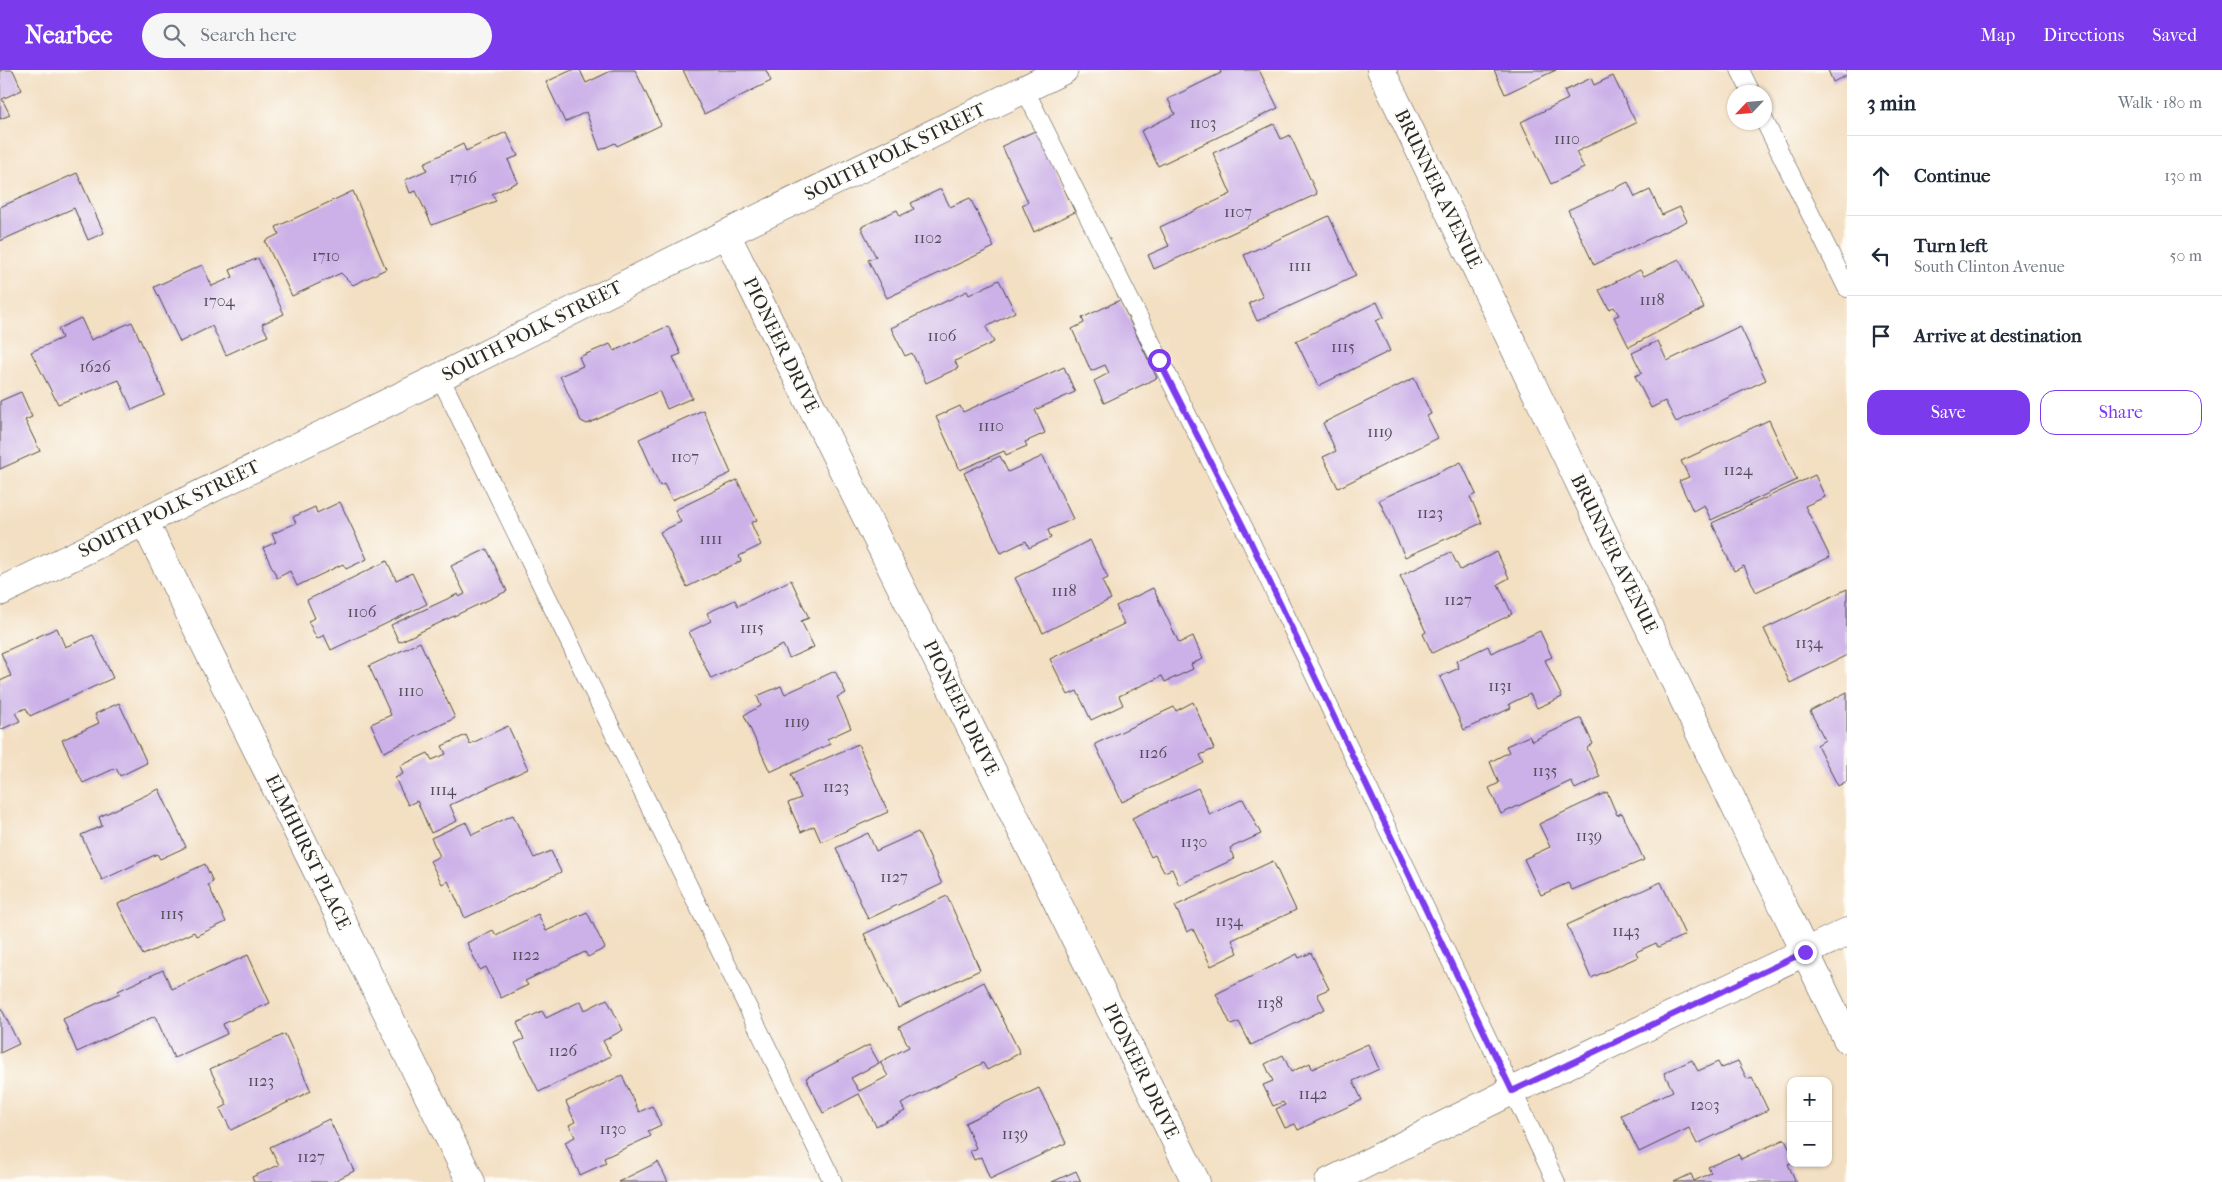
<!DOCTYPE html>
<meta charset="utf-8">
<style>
:root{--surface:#fff;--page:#f6f6f7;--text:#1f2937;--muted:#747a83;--line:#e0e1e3;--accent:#7c3aed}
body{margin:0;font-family:"IM FELL French Canon",serif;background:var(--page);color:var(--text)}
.controls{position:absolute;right:15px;bottom:15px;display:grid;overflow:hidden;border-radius:10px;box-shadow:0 1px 4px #0004}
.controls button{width:45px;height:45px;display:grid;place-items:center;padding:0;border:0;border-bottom:1px solid var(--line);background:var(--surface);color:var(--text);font:25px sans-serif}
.compass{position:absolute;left:1727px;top:15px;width:45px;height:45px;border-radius:50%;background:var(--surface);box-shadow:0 1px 4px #0004;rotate:244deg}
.stop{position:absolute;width:15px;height:15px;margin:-11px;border:4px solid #7c3aed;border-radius:50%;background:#fff}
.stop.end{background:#7c3aed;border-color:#fff;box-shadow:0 1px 5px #0008}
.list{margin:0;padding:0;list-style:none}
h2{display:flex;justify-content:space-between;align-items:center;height:65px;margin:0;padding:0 20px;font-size:21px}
h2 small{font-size:16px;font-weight:400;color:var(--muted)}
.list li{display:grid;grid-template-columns:32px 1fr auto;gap:15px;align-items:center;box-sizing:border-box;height:80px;padding:0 20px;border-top:1px solid var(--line)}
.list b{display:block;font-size:19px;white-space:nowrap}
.list p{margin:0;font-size:16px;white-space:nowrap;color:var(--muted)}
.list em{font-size:16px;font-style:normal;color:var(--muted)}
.actions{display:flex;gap:10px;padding:15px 20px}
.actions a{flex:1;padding:11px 0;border:1px solid var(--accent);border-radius:15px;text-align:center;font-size:18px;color:var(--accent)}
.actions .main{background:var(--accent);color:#fff}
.icon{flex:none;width:28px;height:28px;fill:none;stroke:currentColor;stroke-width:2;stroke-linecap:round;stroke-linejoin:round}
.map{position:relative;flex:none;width:1847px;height:1112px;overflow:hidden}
header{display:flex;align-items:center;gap:30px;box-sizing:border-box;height:70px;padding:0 25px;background:var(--accent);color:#fff}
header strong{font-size:24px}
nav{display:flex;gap:28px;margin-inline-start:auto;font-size:18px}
.search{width:350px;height:45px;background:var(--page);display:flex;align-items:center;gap:12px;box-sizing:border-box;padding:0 18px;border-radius:28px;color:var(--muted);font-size:19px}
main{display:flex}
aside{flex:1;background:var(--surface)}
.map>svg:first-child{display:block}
</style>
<header>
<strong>Nearbee</strong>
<div class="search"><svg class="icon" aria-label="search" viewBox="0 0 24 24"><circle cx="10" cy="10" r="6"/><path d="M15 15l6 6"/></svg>Search here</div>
<nav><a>Map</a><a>Directions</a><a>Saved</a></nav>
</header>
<main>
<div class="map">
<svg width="1847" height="1112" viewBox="0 0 1847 1112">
<rect width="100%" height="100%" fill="#fdfcf7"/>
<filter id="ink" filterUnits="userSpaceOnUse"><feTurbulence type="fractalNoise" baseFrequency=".02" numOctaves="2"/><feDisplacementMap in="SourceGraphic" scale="10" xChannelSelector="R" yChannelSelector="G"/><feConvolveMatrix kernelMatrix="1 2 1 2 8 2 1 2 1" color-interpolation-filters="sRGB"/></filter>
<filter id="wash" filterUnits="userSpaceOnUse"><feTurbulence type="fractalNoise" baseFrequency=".0096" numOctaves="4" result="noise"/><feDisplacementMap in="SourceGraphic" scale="20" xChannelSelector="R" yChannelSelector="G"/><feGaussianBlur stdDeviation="1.12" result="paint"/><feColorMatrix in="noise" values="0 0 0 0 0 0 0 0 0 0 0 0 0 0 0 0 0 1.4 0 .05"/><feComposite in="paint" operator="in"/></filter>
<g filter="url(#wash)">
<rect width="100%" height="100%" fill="#f3dfc2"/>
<g id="blocks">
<g fill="#ccb1e8">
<path d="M0 0H13L22 20 2 29 10 45 0 49Z"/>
<path d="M572 0H580L586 13 613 0H635L661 55 617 76 615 73 600 80 586 42 565 52 546 12Z"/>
<path d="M683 0H766L771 11 704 44Z"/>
<path d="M1220 0H1259L1278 38 1158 96 1141 61 1175 44 1168 29 1221 3Z"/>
<path d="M1494 0H1556L1505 24Z"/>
<path d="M1828 0H1847V5L1833 12Z"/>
<path d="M1613 6 1636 53 1576 82 1584 98 1551 114 1521 52 1568 29 1564 21 1591 8 1594 15Z"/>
<path d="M1274 54 1281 69 1290 65 1317 124 1154 199 1148 185 1169 176 1160 157 1231 124 1213 83Z"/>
<path d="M1037 60 1075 142 1034 162 1022 135 1028 132 1002 76Z"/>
<path d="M506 62 518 86 508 90 518 112 492 124 496 131 432 155 416 121 410 123 405 110 427 100 424 93 463 74 466 81Z"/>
<path d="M77 103 104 163 88 170 74 138 0 171V137Z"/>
<path d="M1628 112 1635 127 1650 120 1662 145 1680 137 1687 151 1594 195 1568 140Z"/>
<path d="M941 119 950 137 970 128 994 177 887 228 868 190 876 187 861 157 897 140 900 146 914 139 911 133Z"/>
<path d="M353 121 386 199 353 215 341 203 292 226 265 171 279 164 276 157Z"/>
<path d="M1329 146 1356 206 1257 251 1249 233 1263 227 1244 185Z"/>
<path d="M258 188 284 244 262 254 268 266 226 285 212 256 180 272 154 217 202 195 212 216 233 207 230 200Z"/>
<path d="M1679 189 1704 238 1629 277 1614 247 1619 245 1614 237 1609 239 1599 220 1640 200 1644 206Z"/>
<path d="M999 210 1015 242 986 257 994 272 955 291 958 298 926 313 912 283 905 286 891 258 967 221 969 225Z"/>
<path d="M1120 230 1157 308 1104 333 1094 311 1109 303 1105 295 1091 301 1072 259 1084 253 1082 248Z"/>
<path d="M1377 232 1384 247 1376 251 1390 281 1318 316 1296 271Z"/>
<path d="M81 248 91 270 132 252 165 325 132 340 119 310 58 334 31 282 62 268 58 259Z"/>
<path d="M668 256 681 284 673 287 692 328 667 339 659 321 587 354 581 351 560 306 583 296 579 287 610 274 614 281Z"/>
<path d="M1740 256 1766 310 1676 352 1665 331 1651 338 1635 306 1642 303 1632 283 1658 271 1667 291Z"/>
<path d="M1064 297 1075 322 1035 340 1045 363 1025 372 1027 376 1006 385 1004 381 960 400 936 347 960 336 963 342Z"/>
<path d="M1414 308 1431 344 1427 346 1438 368 1338 418 1323 387 1336 381 1323 353Z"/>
<path d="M21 322 32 347 25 350 40 381 0 399V331Z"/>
<path d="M703 340 731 403 672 430 664 414 660 416 639 369Z"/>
<path d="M1769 350 1797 410 1711 450 1704 435 1693 441 1679 411 1689 407 1681 391Z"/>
<path d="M1000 386 1008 402 1043 386 1073 449 1048 460 1051 468 1029 478 1026 471 1001 483 964 403Z"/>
<path d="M1461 392 1476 424 1470 427 1482 453 1405 487 1379 430Z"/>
<path d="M1815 405 1825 427 1805 436 1830 487 1756 522 1744 496 1734 501 1712 453Z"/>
<path d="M737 410 757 450 751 453 761 475 739 486 741 491 687 517 660 462 681 452 675 440Z"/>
<path d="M340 432 367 489 346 499 343 494 297 516 290 501 277 508 263 478 276 472 272 464 296 453 293 447 315 437 317 443Z"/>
<path d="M1090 470 1108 508 1102 511 1111 529 1043 563 1015 508Z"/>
<path d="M487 479 507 521 399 572 391 555 458 524 459 527 465 524 451 496Z"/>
<path d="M1451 482 1460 500 1497 482 1509 508 1498 514 1512 544 1432 583 1423 564 1426 562 1400 506Z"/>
<path d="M387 491 396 510 412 503 427 534 331 580 324 565 317 569 308 551 315 548 307 530Z"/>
<path d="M791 510 809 548 801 551 814 577 789 588 783 575 711 609 689 562 711 551 707 543 735 530 738 536Z"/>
<path d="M1153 518 1179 573 1193 566 1203 589 1191 594 1193 599 1165 612 1162 606 1119 626 1123 635 1091 650 1077 621 1068 625 1050 589 1124 554 1116 536Z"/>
<path d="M1847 519V585L1790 613 1764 559Z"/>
<path d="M57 558 65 577 93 565 113 608 30 646 26 638 15 643 20 651 0 660V611L11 606 1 583Z"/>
<path d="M1540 561 1552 587 1545 590 1562 627 1537 638 1530 624 1509 634 1511 638 1464 660 1440 607 1459 598 1456 591 1488 576 1491 583Z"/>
<path d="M420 572 455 648 384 682 371 654 391 645 369 596Z"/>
<path d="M835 601 846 623 837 627 851 658 827 669 830 674 770 702 744 645 761 636 757 626 781 616 785 624Z"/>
<path d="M1847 622V711L1838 716 1817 675 1825 670 1810 641Z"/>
<path d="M1193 632 1214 679 1200 685 1204 693 1122 732 1095 674 1174 637 1176 641Z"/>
<path d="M119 633 147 693 120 706 116 698 83 713 62 670 99 653 95 644Z"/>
<path d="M1581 648 1593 674 1587 678 1600 707 1575 719 1571 711 1501 744 1489 718 1499 713 1490 692 1509 682 1506 676 1529 666 1532 671Z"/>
<path d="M508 656 528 699 450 735 457 751 431 763 417 731 408 735 395 708 403 704 400 696 428 683 432 690 446 684 442 676 466 665 470 674Z"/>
<path d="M858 674 888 742 821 772 814 756 801 762 788 733 801 728 791 704Z"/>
<path d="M1198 718 1210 745 1243 729 1261 764 1230 778 1234 789 1179 815 1172 799 1164 802 1155 785 1151 787 1132 748Z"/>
<path d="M159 719 186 777 160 789 157 784 102 810 81 765 102 756 99 747Z"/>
<path d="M1607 722 1617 745 1622 743 1644 790 1572 820 1568 813 1541 825 1524 789 1550 777 1539 754Z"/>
<path d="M513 745 534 788 551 781 561 802 465 848 448 811 442 814 430 791 440 786 431 768 466 752 472 765Z"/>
<path d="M918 762 942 814 868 849 836 778 868 763 876 781Z"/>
<path d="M1273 791 1296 840 1232 870 1238 883 1211 896 1193 859 1187 862 1175 836Z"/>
<path d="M205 794 213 812 208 815 226 852 196 866 194 862 143 885 118 834Z"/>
<path d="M1661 812 1685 865 1658 877 1656 873 1636 882 1638 887 1591 908 1567 855Z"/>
<path d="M947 826 980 900 898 938 864 864Z"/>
<path d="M587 842 605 878 588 887 585 882 525 911 528 915 501 928 486 897 480 900 467 873 493 860 496 865 538 844 546 861Z"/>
<path d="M1311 883 1329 919 1317 924 1325 939 1251 975 1239 952 1231 955 1216 924 1297 884 1299 888Z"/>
<path d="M248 885 270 933 223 954 227 964 174 988 155 946 77 982 63 949 120 923 118 921 163 900 172 919Z"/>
<path d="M984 912 1020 983 987 1000 983 993 901 1034 905 1041 876 1056 859 1024 823 1043 806 1008 869 975 879 993 851 1008 859 1021 888 1006 880 992 909 977 899 957Z"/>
<path d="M607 929 623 960 603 971 611 986 539 1022 515 973 524 969 517 953 542 941 546 948 581 931 585 940Z"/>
<path d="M0 936 19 974 0 983Z"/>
<path d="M285 964 311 1021 231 1060 220 1039 227 1035 210 999Z"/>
<path d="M1368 974 1379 999 1353 1011 1362 1030 1298 1060 1295 1054 1285 1058 1276 1039 1285 1035 1283 1032 1273 1036 1263 1015 1273 1011 1265 994 1283 985 1291 1002 1310 993 1312 999Z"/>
<path d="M1692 990 1698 1001 1718 992 1721 998 1738 991 1747 1009 1752 1007 1768 1040 1697 1074 1689 1058 1639 1082 1621 1045 1673 1021 1664 1003Z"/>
<path d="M622 1005 639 1042 652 1036 661 1055 648 1061 651 1066 604 1088 606 1093 580 1105 565 1072 575 1067 569 1055 575 1052 566 1032Z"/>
<path d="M1039 1018 1066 1073 990 1109 981 1087 974 1090 970 1081 976 1078 965 1053Z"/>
<path d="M329 1049 354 1101 332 1112H254L252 1107 279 1095 270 1077Z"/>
<path d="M1785 1069 1791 1082V1093L1788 1094 1796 1112H1674L1691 1104 1694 1111 1711 1103 1708 1097 1738 1084 1741 1089Z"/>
<path d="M658 1092 668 1112H618Z"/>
<path d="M1076 1101 1081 1112H1052Z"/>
</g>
</g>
</g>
<g filter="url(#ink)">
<use href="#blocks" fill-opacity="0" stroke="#494642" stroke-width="1"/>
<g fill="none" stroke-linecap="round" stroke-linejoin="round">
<defs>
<g id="service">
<path d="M1740 0 1751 22"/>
<path d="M1025 20 1247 464 1556 1112"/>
<path d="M1764 50 1847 218"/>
<path d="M440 307 833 1112"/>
</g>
<g id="minor">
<path d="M1381 0 1847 969"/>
<path d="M726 164 1196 1112"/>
<path d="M144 451 471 1112"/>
<path d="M0 522 440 307 726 164 1064 0"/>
<path d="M1329 1112 1512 1021 1847 862"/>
</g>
</defs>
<use href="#service" stroke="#494642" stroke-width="19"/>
<use href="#minor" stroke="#494642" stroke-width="29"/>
<use href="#service" stroke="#fff" stroke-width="18"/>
<use href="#minor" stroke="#fff" stroke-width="28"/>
</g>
</g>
<g fill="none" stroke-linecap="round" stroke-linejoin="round" filter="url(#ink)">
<path stroke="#7c3aed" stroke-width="6" d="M1159 290 1247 464 1512 1021 1805 882"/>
</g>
<g text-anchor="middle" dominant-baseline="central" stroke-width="4" stroke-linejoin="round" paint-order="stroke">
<g font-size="16" fill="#534c5a">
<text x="1203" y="52">1103</text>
<text x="1567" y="68">1110</text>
<text x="463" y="107">1716</text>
<text x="1238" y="141">1107</text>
<text x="928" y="167">1102</text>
<text x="326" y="185">1710</text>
<text x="1300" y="195">1111</text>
<text x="1652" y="229">1118</text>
<text x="219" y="230">1704</text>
<text x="942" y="265">1106</text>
<text x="1343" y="276">1115</text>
<text x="95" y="296">1626</text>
<text x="991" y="355">1110</text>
<text x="1380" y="361">1119</text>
<text x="685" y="386">1107</text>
<text x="1738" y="399">1124</text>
<text x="1430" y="442">1123</text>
<text x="711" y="468">1111</text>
<text x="1064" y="520">1118</text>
<text x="1458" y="529">1127</text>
<text x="362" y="541">1106</text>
<text x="752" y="557">1115</text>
<text x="1809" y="572">1134</text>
<text x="1500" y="615">1131</text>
<text x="411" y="620">1110</text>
<text x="797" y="651">1119</text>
<text x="1153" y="682">1126</text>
<text x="1545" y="700">1135</text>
<text x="836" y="716">1123</text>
<text x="443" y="719">1114</text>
<text x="1589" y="765">1139</text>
<text x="1194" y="771">1130</text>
<text x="894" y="806">1127</text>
<text x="172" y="843">1115</text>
<text x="1229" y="850">1134</text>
<text x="1626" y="860">1143</text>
<text x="526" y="884">1122</text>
<text x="1270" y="932">1138</text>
<text x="563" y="980">1126</text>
<text x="261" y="1010">1123</text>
<text x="1313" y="1023">1142</text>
<text x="1705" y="1034">1203</text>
<text x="613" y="1058">1130</text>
<text x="1015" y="1063">1139</text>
<text x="311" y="1086">1127</text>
</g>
<g font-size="19" fill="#2b2b2b" stroke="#fdfcf7">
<text transform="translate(895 82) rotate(-26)">SOUTH POLK STREET</text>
<text transform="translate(1438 119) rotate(64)">BRUNNER AVENUE</text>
<text transform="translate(532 261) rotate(-27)">SOUTH POLK STREET</text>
<text transform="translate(781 275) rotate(64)">PIONEER DRIVE</text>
<text transform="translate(169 439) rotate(-26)">SOUTH POLK STREET</text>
<text transform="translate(1614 484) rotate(64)">BRUNNER AVENUE</text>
<text transform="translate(961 638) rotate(64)">PIONEER DRIVE</text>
<text transform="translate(308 782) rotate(64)">ELMHURST PLACE</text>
<text transform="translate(1141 1001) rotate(64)">PIONEER DRIVE</text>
</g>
</g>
</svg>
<div class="controls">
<button>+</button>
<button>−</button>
</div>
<svg class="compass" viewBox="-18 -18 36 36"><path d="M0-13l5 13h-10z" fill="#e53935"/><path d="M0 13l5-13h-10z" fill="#747a83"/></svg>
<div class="stop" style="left:1159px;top:290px"></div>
<div class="stop end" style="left:1805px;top:882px"></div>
</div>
<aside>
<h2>3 min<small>Walk · 180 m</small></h2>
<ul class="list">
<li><svg class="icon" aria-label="ahead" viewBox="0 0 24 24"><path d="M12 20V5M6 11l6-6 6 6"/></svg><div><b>Continue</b></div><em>130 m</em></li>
<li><svg class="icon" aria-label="left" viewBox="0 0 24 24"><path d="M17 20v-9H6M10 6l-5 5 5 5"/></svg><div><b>Turn left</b><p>South Clinton Avenue</p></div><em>50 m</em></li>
<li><svg class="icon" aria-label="arrive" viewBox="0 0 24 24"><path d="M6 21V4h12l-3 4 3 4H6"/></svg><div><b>Arrive at destination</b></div></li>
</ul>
<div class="actions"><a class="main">Save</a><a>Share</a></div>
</aside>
</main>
